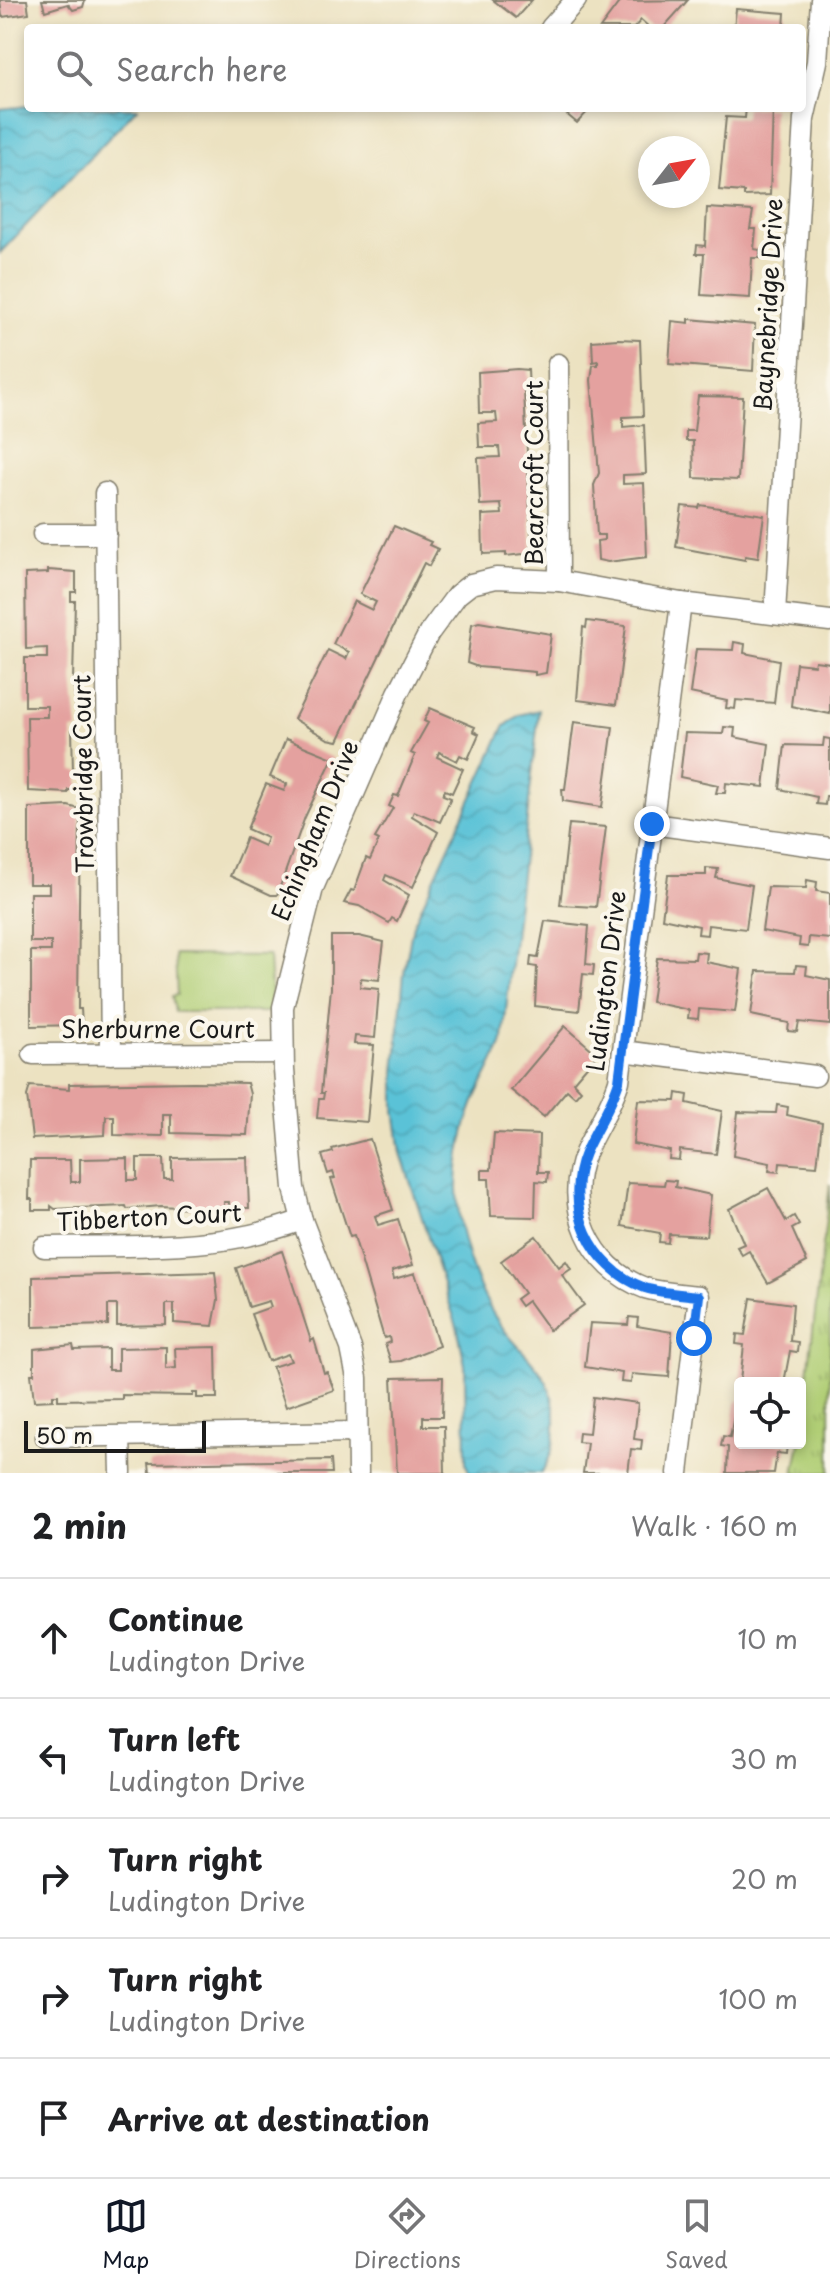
<!DOCTYPE html>
<meta charset="utf-8">
<style>
:root{--surface:#fff;--page:#f6f6f6;--text:#202124;--muted:#757577;--line:#e0e0e0;--accent:#111827}
body{margin:0;font-family:"Playpen Sans",sans-serif;background:var(--page);color:var(--text)}
.controls{position:absolute;right:24px;bottom:24px;display:grid;overflow:hidden;border-radius:8px;box-shadow:0 4px 12px #0003}
.controls button{width:72px;height:72px;display:grid;place-items:center;padding:0;border:0;border-bottom:2px solid var(--line);background:var(--surface);color:var(--text);font:40px sans-serif}
.compass{position:absolute;left:638px;top:136px;width:72px;height:72px;border-radius:50%;background:var(--surface);box-shadow:0 4px 12px #0003;rotate:59deg}
.scale{position:absolute;left:24px;bottom:20px;width:182px;box-sizing:border-box;padding-left:8px;border:4px solid #1c1c1c;border-top:0;font-size:22px;line-height:28px;white-space:nowrap;color:#1c1c1c;-webkit-text-stroke:6px #fbf7ec;paint-order:stroke}
.stop{position:absolute;width:24px;height:24px;margin:-18px;border:6px solid #1a73e8;border-radius:50%;background:#fff}
.stop.end{background:#1a73e8;border-color:#fff;box-shadow:0 2px 8px #0008}
.list{margin:0;padding:0;list-style:none}
h2{display:flex;justify-content:space-between;align-items:center;height:104px;margin:0;padding:0 32px;font-size:34px}
h2 small{font-size:26px;font-weight:400;color:var(--muted)}
.list li{display:grid;grid-template-columns:52px 1fr auto;gap:24px;align-items:center;box-sizing:border-box;height:120px;padding:0 32px;border-top:2px solid var(--line)}
.list b{display:block;font-size:30px;white-space:nowrap}
.list p{margin:0;font-size:26px;white-space:nowrap;color:var(--muted)}
.list em{font-size:26px;font-style:normal;color:var(--muted)}
.icon{flex:none;width:44px;height:44px;fill:none;stroke:currentColor;stroke-width:2;stroke-linecap:round;stroke-linejoin:round}
.map{position:relative;flex:none;width:830px;height:1473px;overflow:hidden}
.search{position:absolute;background:var(--surface);box-shadow:0 4px 12px #0003;left:24px;right:24px;top:24px;height:88px;display:flex;align-items:center;gap:20px;box-sizing:border-box;padding:0 28px;border-radius:8px;color:var(--muted);font-size:30px}
.sheet{height:704px;background:var(--surface)}
nav{display:flex;justify-content:space-around;align-items:center;box-sizing:border-box;height:112px;border-top:2px solid var(--line);background:var(--surface);font-size:22px;color:var(--muted)}
nav a{display:grid;justify-items:center;gap:4px}
nav .on{color:var(--accent)}
.map>svg:first-child{display:block}
</style>
<div class="map">
<svg width="830" height="1473" viewBox="0 0 830 1473">
<defs>
<pattern id="park-tufts" width="24" height="20" patternUnits="userSpaceOnUse" patternTransform="scale(2)"><rect width="24" height="20" fill="#b0ce75"/><path d="M3 7l-1-3M5 7V3M7 7l1-3M15 17l-1-3M17 17v-4M19 17l1-3" fill="none" stroke="#97b065"/></pattern>
<pattern id="water-waves" width="16" height="10" patternUnits="userSpaceOnUse" patternTransform="scale(2)"><rect width="16" height="10" fill="#5ac2d7"/><path d="M0 5q4-4 8 0t8 0" fill="none" stroke="#4ea6b8"/></pattern>
</defs>
<rect width="100%" height="100%" fill="#fbf7ec"/>
<filter id="ink" filterUnits="userSpaceOnUse"><feTurbulence type="fractalNoise" baseFrequency=".0125" numOctaves="2"/><feDisplacementMap in="SourceGraphic" scale="16" xChannelSelector="R" yChannelSelector="G"/><feConvolveMatrix kernelMatrix="1 2 1 2 8 2 1 2 1" color-interpolation-filters="sRGB"/></filter>
<filter id="wash" filterUnits="userSpaceOnUse"><feTurbulence type="fractalNoise" baseFrequency=".006" numOctaves="4" result="noise"/><feDisplacementMap in="SourceGraphic" scale="32" xChannelSelector="R" yChannelSelector="G"/><feGaussianBlur stdDeviation="1.8" result="paint"/><feColorMatrix in="noise" values="0 0 0 0 0 0 0 0 0 0 0 0 0 0 0 0 0 1.4 0 .05"/><feComposite in="paint" operator="in"/></filter>
<g filter="url(#wash)">
<rect width="100%" height="100%" fill="#ece2c1"/>
<path fill="url(#park-tufts)" stroke="#667548" stroke-width="2" d="M830 1184V1473H794L800 1443Z"/>
<path fill="#b0ce75" stroke="#667548" stroke-width="2" d="M175 955 269 956 272 1012H175L172 996 177 995Z"/>
<g fill="url(#water-waves)" stroke="#3b6f7a" stroke-width="2">
<path d="M28 106 137 108 0 253V109Z"/>
<path d="M539 710 503 1038C497 1058 487 1074 478 1093 465 1120 457 1158 457 1188 458 1230 471 1273 491 1310 518 1359 558 1366 555 1428 554 1447 551 1457 541 1473H470L466 1465 465 1365 458 1330 401 1153 395 1110V1072L404 973 413 925 504 727 519 715Z"/>
</g>
<g id="blocks">
<g fill="#e4a19f">
<path d="M0 0H27L29 13 2 17Z"/>
<path d="M42 0H85L83 7 73 10 68 4 45 11Z"/>
<path d="M493 0H532L516 18Z"/>
<path d="M621 0 624 1 688 0 663 28H650L641 20 634 28H600Z"/>
<path d="M736 9 785 13 784 28H734Z"/>
<path d="M559 108H591L577 123Z"/>
<path d="M746 108H773L770 195 744 196V192L719 190 726 117 745 118Z"/>
<path d="M707 208 753 211 750 229H756L754 249 760 250V258H752L750 298 701 295 704 254H696L697 245 705 246Z"/>
<path d="M689 319 755 325 753 371 669 364 672 321 689 323Z"/>
<path d="M618 339 640 340 643 416 623 417V427L644 425 646 474 623 475V484L644 483 647 557 608 562 598 560 597 541 604 540V535H597L594 485 599 473 591 380 593 365H598V361L593 362 592 341Z"/>
<path d="M517 369 528 370 529 391H524L532 553 506 556V553L483 554 482 515 502 514 501 504 480 505 478 458 500 457 499 447H479L478 423 497 422 496 413H479L478 372Z"/>
<path d="M698 396 743 397 738 480 694 478 693 441H686V431H694Z"/>
<path d="M700 505 764 515 758 558 745 556V560L676 547 682 506 699 508Z"/>
<path d="M394 526 431 542 429 545 438 549 429 566 424 563 338 741 328 739 294 719 328 650 346 659 349 652 333 644 354 601 372 610 376 602 360 594Z"/>
<path d="M48 570 76 572V592H71V601H75L73 680 78 730H72L73 771H79V790H68V793L28 791 27 717H47V706H25V658H47V648L26 649 25 574 48 573Z"/>
<path d="M587 621 626 626 616 705 577 700 583 627 586 628Z"/>
<path d="M479 622 551 634 546 673 535 675V672L478 667 467 663 472 624Z"/>
<path d="M734 642 745 644 744 653 779 660 774 703 736 700 735 709 726 708 727 701 690 693 696 649 733 650Z"/>
<path d="M815 661 830 663V714L791 706 796 663 814 665Z"/>
<path d="M430 708 475 727 473 731 479 734 468 759 460 755 457 761 439 752 437 757 463 769 452 793 445 790 443 795 451 798 440 822 414 811 412 816 438 832 413 887 386 875 384 880 409 895 397 921 392 918 389 923 359 906 344 903 351 890 354 891 366 858 370 860 379 840 375 838 393 808 389 806 394 795 398 796 415 755 411 753 428 723 424 721Z"/>
<path d="M574 722 613 727 602 807 563 801 562 789H565Z"/>
<path d="M724 727 735 728 734 737 769 744 764 787 726 783 725 793H716L718 785 680 777 685 733 723 734Z"/>
<path d="M824 738 830 739V796H826L825 805 816 804 817 797 780 789 785 745 823 746Z"/>
<path d="M286 739 333 758 305 817 277 895H271L230 876 246 838 264 846 267 838 247 829 266 784 284 791 287 784 270 777Z"/>
<path d="M68 806 80 809 78 1009H81L82 1025 31 1026V951H51V942H30V893H49V884H29V808Z"/>
<path d="M569 824 606 827 596 907 560 905Z"/>
<path d="M706 868 718 869 716 878 752 885 746 929 708 925 707 935 698 934 699 926 662 918 668 875H706Z"/>
<path d="M807 880 817 882 816 891 830 893V939L809 937 808 947 799 946 800 938 762 931 768 887 806 888Z"/>
<path d="M545 921 589 926 586 964 594 965 593 975 583 974 579 1011 535 1006 537 967 530 966 531 957 538 958Z"/>
<path d="M331 936H359L384 942 379 980 361 978 360 987 379 989 375 1038 355 1036 354 1044 374 1045 367 1122 317 1118 319 1099H323L324 1093H321L331 988Z"/>
<path d="M696 952 707 953 706 962 741 969 735 1012 699 1009 698 1019 688 1018 689 1010 651 1002 657 958 695 959Z"/>
<path d="M796 965 807 966 806 975 830 980V1025L799 1022 797 1032 788 1031 789 1023 751 1015 757 971 795 972Z"/>
<path d="M565 1026 597 1054 573 1082 581 1090 575 1097 567 1090 544 1117 511 1090Z"/>
<path d="M194 1082 247 1083 250 1094 247 1135 171 1133V1114H163V1136L114 1135V1116H106L105 1135 32 1139 27 1096 30 1086 69 1089V1084Z"/>
<path d="M677 1093 688 1095 687 1103 722 1111 716 1154 680 1150 679 1160 669 1159 670 1151 633 1144 638 1100 676 1101Z"/>
<path d="M777 1105 788 1107 787 1115 822 1123 817 1166 780 1163 779 1172 769 1171 770 1163 733 1156 738 1112 776 1113Z"/>
<path d="M494 1133 539 1135 538 1172H548L547 1182 536 1181 535 1217 491 1216 489 1179H482V1170H491Z"/>
<path d="M370 1139 393 1210 375 1216 378 1225 398 1219 413 1265 392 1271 394 1279 415 1273 439 1346 401 1361 391 1362 385 1344 390 1342 389 1337 384 1338 354 1236 350 1237 331 1179 335 1178 333 1172 328 1174 322 1155 333 1152 332 1149Z"/>
<path d="M247 1157 249 1208H229V1202H224V1207L210 1209 161 1206 127 1209 126 1206 55 1209 51 1206V1210H32V1199H29L30 1160H70L71 1182H80V1159L128 1158V1180H137V1158H163L164 1179H172V1158Z"/>
<path d="M665 1180 676 1181 675 1187 711 1195 706 1236 669 1234 668 1243 659 1242 660 1233 622 1226 628 1183 664 1185Z"/>
<path d="M768 1188 786 1221 794 1216 799 1225 792 1229 807 1262 768 1283 749 1251 742 1255 737 1247 744 1244 729 1209Z"/>
<path d="M536 1236 559 1267 566 1261 571 1269 562 1275 584 1305 549 1330 528 1301 521 1306 516 1299 524 1293 501 1261Z"/>
<path d="M282 1251 311 1341 314 1339 324 1373 327 1372 334 1390 286 1407 272 1367 291 1361 288 1354 268 1361 251 1314 271 1307 269 1301 249 1307 236 1268Z"/>
<path d="M215 1272 218 1300 213 1326 174 1323V1304H166V1325L117 1326V1305H108V1325L33 1327V1277Z"/>
<path d="M751 1298 793 1304 790 1341 798 1342 797 1352 790 1351 784 1383 740 1381 744 1345 736 1344 737 1334 745 1335Z"/>
<path d="M629 1317 638 1318 637 1326 672 1332 669 1377 632 1374 631 1383 621 1382 622 1373 585 1367 590 1323 628 1325Z"/>
<path d="M73 1345 74 1350 108 1349V1370H118V1348L166 1347V1369L176 1368 175 1348 216 1347 217 1398H197V1393H193V1396L122 1395V1399L58 1400V1395H53V1400L34 1401 31 1374H34V1349Z"/>
<path d="M443 1377 442 1417H423V1426H444L445 1473H397L392 1378Z"/>
<path d="M593 1397 638 1403 634 1439 642 1440 641 1450 631 1449 628 1473H583L587 1443 578 1442 579 1432 589 1433Z"/>
<path d="M737 1400 740 1401V1443L787 1444 786 1454 777 1453 774 1473H727L728 1447 721 1446 723 1436 730 1437Z"/>
<path d="M331 1460 332 1473H150L149 1463Z"/>
</g>
</g>
</g>
<g filter="url(#ink)">
<use href="#blocks" fill-opacity="0" stroke="#847f6e" stroke-width="2"/>
<g fill="none" stroke-linecap="round" stroke-linejoin="round">
<defs>
<g id="minor">
<path d="M551 28 576 0"/>
<path d="M558 364 559 581"/>
<path d="M105 493 111 1054"/>
<path d="M43 534H106"/>
<path d="M775 614 804 119 817 62 821 0"/>
<path d="M652 824 830 848"/>
<path d="M623 1051 815 1076"/>
<path d="M33 1054 283 1053"/>
<path d="M44 1247C133 1245 217 1252 302 1220"/>
<path d="M120 1436 121 1473"/>
<path d="M46 1437 357 1432"/>
<path d="M358 1473 357 1378 351 1348 302 1220 294 1188 284 1070 283 1007 313 888 398 693 429 633 457 595 471 584 496 578 559 581 681 603 830 621"/>
<path d="M678 1473 699 1296C682 1294 661 1293 645 1288 590 1268 563 1206 585 1153 596 1128 611 1107 619 1081L681 603"/>
</g>
</defs>
<use href="#minor" stroke="#847f6e" stroke-width="23"/>
<use href="#minor" stroke="#fff" stroke-width="20"/>
</g>
</g>
<g fill="none" stroke-linecap="round" stroke-linejoin="round" filter="url(#ink)">
<path stroke="#1a73e8" stroke-width="10" d="M652 824 619 1081C611 1107 596 1128 585 1153 563 1206 590 1268 645 1288 661 1293 682 1294 699 1296L694 1338"/>
</g>
<g text-anchor="middle" dominant-baseline="central" stroke-width="8" stroke-linejoin="round" paint-order="stroke">
<g font-size="24" fill="#1c1c1c" stroke="#fbf7ec">
<text transform="translate(767 305) rotate(-87)">Baynebridge Drive</text>
<text transform="translate(533 473) rotate(-90)">Bearcroft Court</text>
<text transform="translate(82 774) rotate(-91)">Trowbridge Court</text>
<text transform="translate(314 830) rotate(-68)">Echingham Drive</text>
<text transform="translate(605 981) rotate(-83)">Ludington Drive</text>
<text x="158" y="1028">Sherburne Court</text>
<text transform="translate(149 1216) rotate(-3)">Tibberton Court</text>
</g>
</g>
</svg>
<div class="controls">
<button><svg class="icon" aria-label="locate" viewBox="0 0 24 24"><circle cx="12" cy="12" r="6"/><path d="M12 2v4M12 18v4M2 12h4M18 12h4"/></svg></button>
</div>
<svg class="compass" viewBox="-18 -18 36 36"><path d="M0-13l5 13h-10z" fill="#e53935"/><path d="M0 13l5-13h-10z" fill="#757577"/></svg>
<div class="scale">50 m</div>
<div class="stop" style="left:694px;top:1338px"></div>
<div class="stop end" style="left:652px;top:824px"></div>
<div class="search"><svg class="icon" aria-label="search" viewBox="0 0 24 24"><circle cx="10" cy="10" r="6"/><path d="M15 15l6 6"/></svg>Search here</div>
</div>
<section class="sheet">
<h2>2 min<small>Walk · 160 m</small></h2>
<ul class="list">
<li><svg class="icon" aria-label="ahead" viewBox="0 0 24 24"><path d="M12 20V5M6 11l6-6 6 6"/></svg><div><b>Continue</b><p>Ludington Drive</p></div><em>10 m</em></li>
<li><svg class="icon" aria-label="left" viewBox="0 0 24 24"><path d="M17 20v-9H6M10 6l-5 5 5 5"/></svg><div><b>Turn left</b><p>Ludington Drive</p></div><em>30 m</em></li>
<li><svg class="icon" aria-label="right" viewBox="0 0 24 24"><path d="M7 20v-9h11M14 6l5 5-5 5"/></svg><div><b>Turn right</b><p>Ludington Drive</p></div><em>20 m</em></li>
<li><svg class="icon" aria-label="right" viewBox="0 0 24 24"><path d="M7 20v-9h11M14 6l5 5-5 5"/></svg><div><b>Turn right</b><p>Ludington Drive</p></div><em>100 m</em></li>
<li><svg class="icon" aria-label="arrive" viewBox="0 0 24 24"><path d="M6 21V4h12l-3 4 3 4H6"/></svg><div><b>Arrive at destination</b></div></li>
</ul>
</section>
<nav>
<a class="on"><svg class="icon" aria-label="map" viewBox="0 0 24 24"><path d="M3 6l6-2 6 2 6-2v14l-6 2-6-2-6 2zM9 4v14M15 6v14"/></svg>Map</a>
<a><svg class="icon" aria-label="directions" viewBox="0 0 24 24"><path d="M12 3l9 9-9 9-9-9zM9 14v-3h6M13 9l2 2-2 2"/></svg>Directions</a>
<a><svg class="icon" aria-label="saved" viewBox="0 0 24 24"><path d="M7 4h10v16l-5-4-5 4z"/></svg>Saved</a>
</nav>
